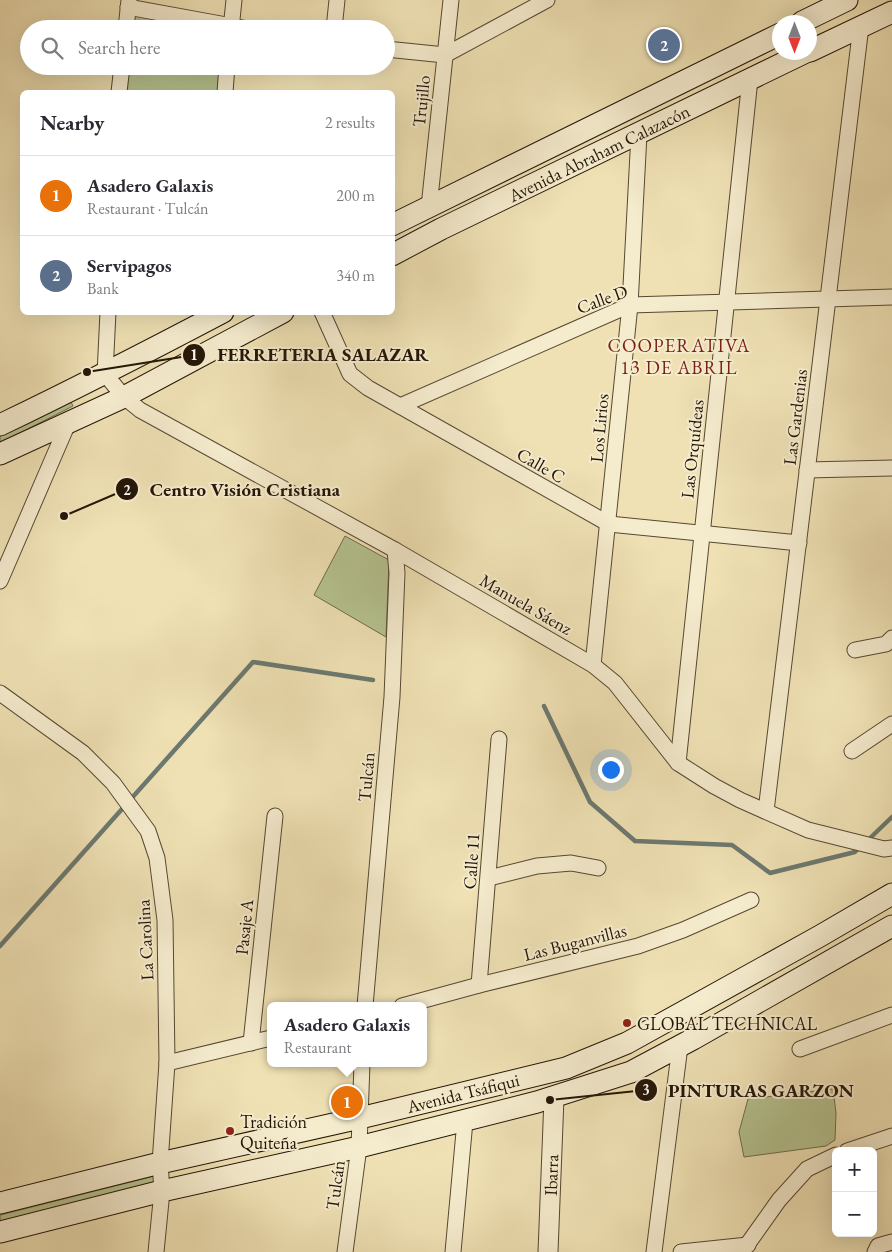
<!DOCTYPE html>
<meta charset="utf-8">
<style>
:root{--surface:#fff;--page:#f7f7f7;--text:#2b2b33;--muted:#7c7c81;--line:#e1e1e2;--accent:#d93025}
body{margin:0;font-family:"EB Garamond",serif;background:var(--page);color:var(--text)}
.controls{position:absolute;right:15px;bottom:15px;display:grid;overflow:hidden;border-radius:8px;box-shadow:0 5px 20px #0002}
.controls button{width:45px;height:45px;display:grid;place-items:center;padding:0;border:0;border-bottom:1px solid var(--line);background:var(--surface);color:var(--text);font:25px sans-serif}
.compass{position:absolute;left:772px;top:15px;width:45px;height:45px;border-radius:50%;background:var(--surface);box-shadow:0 5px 20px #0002;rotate:180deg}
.you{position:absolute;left:610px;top:769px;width:18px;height:18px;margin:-12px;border:4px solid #fff;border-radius:50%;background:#1a73e8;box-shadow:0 0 0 8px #1a73e833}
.badge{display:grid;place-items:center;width:32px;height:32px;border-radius:50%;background:var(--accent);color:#fff;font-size:16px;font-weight:700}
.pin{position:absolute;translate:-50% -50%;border:2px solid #fff;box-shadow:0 1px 5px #0006}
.popup{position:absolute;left:267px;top:1002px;width:160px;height:65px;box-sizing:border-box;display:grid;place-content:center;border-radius:8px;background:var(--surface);filter:drop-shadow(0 1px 4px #0005);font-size:16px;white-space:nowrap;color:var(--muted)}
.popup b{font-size:19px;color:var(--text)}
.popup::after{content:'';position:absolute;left:50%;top:100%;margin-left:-10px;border:10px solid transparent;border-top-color:var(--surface)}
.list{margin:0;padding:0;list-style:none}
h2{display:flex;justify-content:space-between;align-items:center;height:65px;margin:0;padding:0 20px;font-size:21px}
h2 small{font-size:16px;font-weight:400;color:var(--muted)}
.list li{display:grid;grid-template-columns:32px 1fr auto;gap:15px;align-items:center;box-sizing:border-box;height:80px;padding:0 20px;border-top:1px solid var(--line)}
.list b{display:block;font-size:19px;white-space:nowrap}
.list p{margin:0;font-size:16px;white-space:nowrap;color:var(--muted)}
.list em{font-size:16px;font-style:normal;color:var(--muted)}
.icon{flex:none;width:28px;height:28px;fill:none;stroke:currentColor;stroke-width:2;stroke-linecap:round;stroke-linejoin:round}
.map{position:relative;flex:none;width:892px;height:1252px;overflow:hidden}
.search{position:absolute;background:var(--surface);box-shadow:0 5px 20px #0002;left:20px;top:20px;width:375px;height:55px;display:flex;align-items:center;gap:12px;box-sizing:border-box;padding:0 18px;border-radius:28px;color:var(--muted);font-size:19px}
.panel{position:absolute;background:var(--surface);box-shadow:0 5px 20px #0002;left:20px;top:90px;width:375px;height:225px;border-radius:8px}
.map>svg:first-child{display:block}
</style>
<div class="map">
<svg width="892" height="1252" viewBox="0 0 892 1252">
<rect width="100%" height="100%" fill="#efe1b4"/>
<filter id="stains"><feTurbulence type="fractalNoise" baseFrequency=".004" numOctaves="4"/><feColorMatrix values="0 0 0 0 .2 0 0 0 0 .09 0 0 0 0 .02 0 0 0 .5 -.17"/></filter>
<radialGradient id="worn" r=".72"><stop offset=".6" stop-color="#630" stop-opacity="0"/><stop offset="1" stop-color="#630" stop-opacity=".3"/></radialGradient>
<g fill="#b5c390" stroke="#6c6c4c">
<path d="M128 7 231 29H126Z"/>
<path d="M122 66H227L225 92H119Z"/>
<path d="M71 402 73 406 0 443V436Z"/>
<path d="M345 536 389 560 386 637 314 595Z"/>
<path d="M833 1089 836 1113 835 1140 826 1146 744 1157 739 1132 748 1099Z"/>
<path d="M154 1176 155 1183 0 1222V1215Z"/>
</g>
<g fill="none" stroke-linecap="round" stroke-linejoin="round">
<g stroke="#6c7970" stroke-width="4.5">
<path d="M544 706 590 802 635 841 732 845 770 873 855 852 861 846"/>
<path d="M867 841 892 817"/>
<path d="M0 946 253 662 373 680"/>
</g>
<defs>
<g id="minor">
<path d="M128 7 248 29"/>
<path d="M126 29 129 0"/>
<path d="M231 29 234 0"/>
<path d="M334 29 337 0"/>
<path d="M386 49 445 55 547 0"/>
<path d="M119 92 122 66"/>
<path d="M225 92 227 66"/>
<path d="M429 207 451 0"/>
<path d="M108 312 105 374 124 397 140 410 395 550 593 665 615 683 678 763 714 786 740 800 808 830 884 849 892 848"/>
<path d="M322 312 350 374 368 388 609 524 799 543"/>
<path d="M400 406 630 305 892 297"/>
<path d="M807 470 892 468"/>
<path d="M0 581 69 421"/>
<path d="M855 650 886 644 892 638"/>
<path d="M593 665 630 305 639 134"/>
<path d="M0 693 83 753 113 783 148 831 157 858 165 920 167 1063 160 1163 162 1191 156 1252"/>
<path d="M852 751 892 724"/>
<path d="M678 763 750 79"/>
<path d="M766 811 861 26"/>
<path d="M489 878 537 866 571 863 598 868"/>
<path d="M479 985 499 739"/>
<path d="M365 1006 392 697 397 573 395 550"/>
<path d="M402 1006 479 985 638 946 683 930 751 900"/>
<path d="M251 1043 275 816"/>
<path d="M800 1049 892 1015"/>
<path d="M167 1063 271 1038"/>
<path d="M847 1151 892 1136"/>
<path d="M345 1252 359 1147 362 1063"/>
<path d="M453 1252 465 1121"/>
<path d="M654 1252 680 1046"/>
<path d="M681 1252 748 1245"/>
<path d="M742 1252 779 1200 807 1169 836 1155"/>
<path d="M875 1252 878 1246 892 1242"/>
</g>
<path id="tertiary" d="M548 1252 554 1098"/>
<g id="secondary">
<path d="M802 22 847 0"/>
<path d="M810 51 892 12"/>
<path d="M392 225 780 34"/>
<path d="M392 255 441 229 806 52"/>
<path d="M0 425C75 389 149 351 223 312"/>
<path d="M0 454 124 397 283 312"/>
<path d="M0 1203 160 1163 360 1118 566 1068 627 1043 820 936 892 894"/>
<path d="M0 1232 162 1191 359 1147 537 1102 631 1072 693 1039 892 926"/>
</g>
</defs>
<use href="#minor" stroke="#564832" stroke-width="17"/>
<use href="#tertiary" stroke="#564832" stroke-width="21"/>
<use href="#secondary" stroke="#231507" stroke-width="23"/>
<use href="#minor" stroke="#f5ecce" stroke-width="15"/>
<use href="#tertiary" stroke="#f5ecce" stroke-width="19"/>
<use href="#secondary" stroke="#f5ecce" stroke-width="21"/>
</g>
<g fill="#8f2418" stroke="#f5ecce" stroke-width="2">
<circle cx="627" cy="1023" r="5"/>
<circle cx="230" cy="1131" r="5"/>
</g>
<g text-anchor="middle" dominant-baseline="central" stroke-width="4" stroke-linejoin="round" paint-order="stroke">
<g font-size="18" fill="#231507" stroke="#f5ecce">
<text transform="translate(421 101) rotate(-84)">Trujillo</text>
<text transform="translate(599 153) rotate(-26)">Avenida Abraham Calazacón</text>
<text transform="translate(602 299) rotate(-20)">Calle D</text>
<text transform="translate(795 417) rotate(-83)">Las Gardenias</text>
<text transform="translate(599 428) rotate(-85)">Los Lirios</text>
<text transform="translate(692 449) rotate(-84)">Las Orquídeas</text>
<text transform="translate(541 465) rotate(30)">Calle C</text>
<text transform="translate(526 604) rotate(30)">Manuela Sáenz</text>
<text transform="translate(366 777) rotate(-85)">Tulcán</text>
<text transform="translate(471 861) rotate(-86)">Calle 11</text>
<text transform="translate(244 927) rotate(-84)">Pasaje A</text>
<text transform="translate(145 940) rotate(-93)">La Carolina</text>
<text transform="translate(575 942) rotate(-14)">Las Buganvillas</text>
<text transform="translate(463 1093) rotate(-14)">Avenida Tsáfiqui</text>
<text transform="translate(551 1175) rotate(-88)">Ibarra</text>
<text transform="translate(335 1185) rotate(-82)">Tulcán</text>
</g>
<g font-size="18" fill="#231507" stroke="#f5ecce" text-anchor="start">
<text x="637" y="1023">GLOBAL TECHNICAL</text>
<text x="240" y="1121">Tradición<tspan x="240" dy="21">Quiteña</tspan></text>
</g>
<g font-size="19" letter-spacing="1" fill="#7a1f14" stroke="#f5ecce">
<text x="679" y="345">COOPERATIVA<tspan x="679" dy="22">13 DE ABRIL</tspan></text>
</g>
</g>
<path fill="none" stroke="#231507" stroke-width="2" d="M87 372L194 355M64 516L127 489M550 1100L646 1090"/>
<g fill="#231507" stroke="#f5ecce" stroke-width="2">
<circle cx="87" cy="372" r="5"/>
<circle cx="64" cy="516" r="5"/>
<circle cx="550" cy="1100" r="5"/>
<circle cx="194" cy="355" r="12"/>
<circle cx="127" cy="489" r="12"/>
<circle cx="646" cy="1090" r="12"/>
</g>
<g font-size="15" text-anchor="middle" font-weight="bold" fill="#fff">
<text x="194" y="360">1</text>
<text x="127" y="495">2</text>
<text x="646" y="1095">3</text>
</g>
<g font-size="19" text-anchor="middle" font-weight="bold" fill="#231507" stroke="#f5ecce" stroke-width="4" stroke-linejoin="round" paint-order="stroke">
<text x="323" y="361">FERRETERIA SALAZAR</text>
<text x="245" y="496">Centro Visión Cristiana</text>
<text x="761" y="1097">PINTURAS GARZON</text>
</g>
<rect width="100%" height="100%" filter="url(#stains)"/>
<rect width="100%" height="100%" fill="url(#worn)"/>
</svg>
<div class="controls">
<button>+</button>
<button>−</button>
</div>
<svg class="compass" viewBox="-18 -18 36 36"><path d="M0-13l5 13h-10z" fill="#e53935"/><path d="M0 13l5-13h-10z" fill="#7c7c81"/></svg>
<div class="you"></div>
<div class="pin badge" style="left:347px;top:1102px;background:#e8710a">1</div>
<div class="popup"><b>Asadero Galaxis</b>Restaurant</div>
<div class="pin badge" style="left:664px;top:45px;background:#5c6f8a">2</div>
<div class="search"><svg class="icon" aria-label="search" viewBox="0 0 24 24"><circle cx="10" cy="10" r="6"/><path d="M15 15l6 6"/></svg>Search here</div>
<section class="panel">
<h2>Nearby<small>2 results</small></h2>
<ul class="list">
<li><span class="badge" style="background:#e8710a">1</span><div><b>Asadero Galaxis</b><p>Restaurant · Tulcán</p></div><em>200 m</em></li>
<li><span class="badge" style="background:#5c6f8a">2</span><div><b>Servipagos</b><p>Bank</p></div><em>340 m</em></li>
</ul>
</section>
</div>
